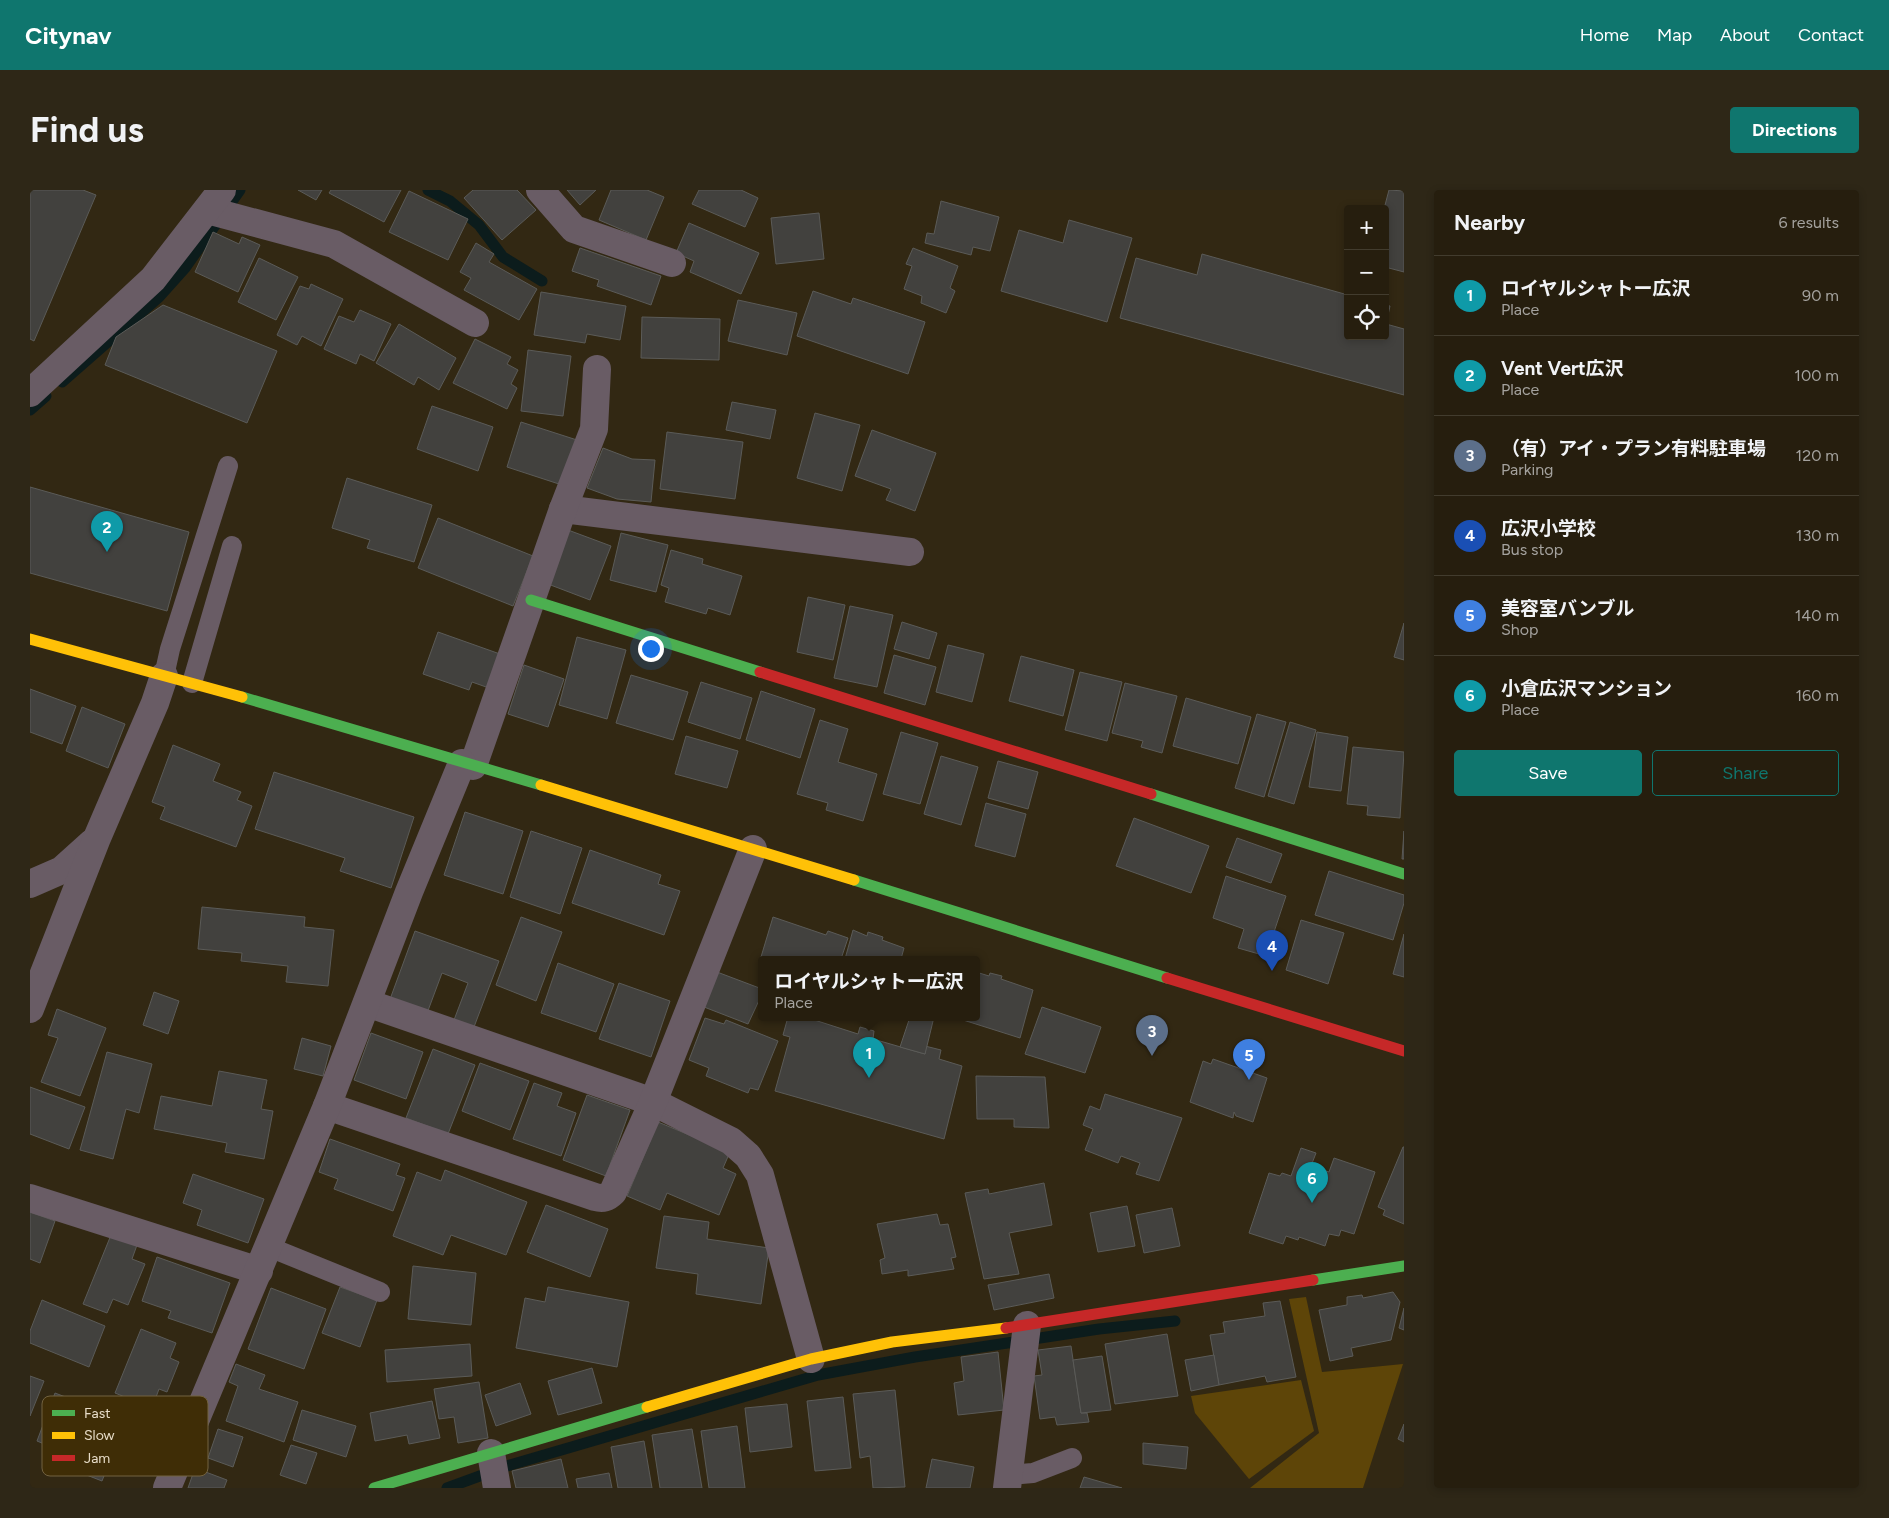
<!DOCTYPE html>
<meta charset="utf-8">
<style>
:root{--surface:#261e0e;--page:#2e2717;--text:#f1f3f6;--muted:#a4a29e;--line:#423c2e;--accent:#0f766e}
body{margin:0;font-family:Figtree,"Noto Sans JP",sans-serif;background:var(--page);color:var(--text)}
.controls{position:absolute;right:15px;top:15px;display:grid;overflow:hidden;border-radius:5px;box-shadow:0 2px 8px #0003}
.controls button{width:45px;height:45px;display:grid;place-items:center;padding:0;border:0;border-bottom:1px solid var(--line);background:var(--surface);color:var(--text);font:25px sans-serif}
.you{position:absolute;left:620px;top:458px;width:18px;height:18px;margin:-12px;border:4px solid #fff;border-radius:50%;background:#1a73e8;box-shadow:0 0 0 8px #1a73e833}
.badge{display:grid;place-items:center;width:32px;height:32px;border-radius:50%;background:var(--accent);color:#fff;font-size:16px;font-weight:700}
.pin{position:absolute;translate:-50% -41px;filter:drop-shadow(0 1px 2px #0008)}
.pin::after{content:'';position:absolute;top:26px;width:18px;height:15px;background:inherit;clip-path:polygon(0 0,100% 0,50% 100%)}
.popup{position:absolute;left:728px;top:766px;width:222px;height:65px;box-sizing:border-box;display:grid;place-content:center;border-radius:5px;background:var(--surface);filter:drop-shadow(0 1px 4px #0005);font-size:16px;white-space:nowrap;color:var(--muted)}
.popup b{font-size:19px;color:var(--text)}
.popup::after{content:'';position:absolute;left:50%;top:100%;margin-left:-10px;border:10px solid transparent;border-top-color:var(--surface)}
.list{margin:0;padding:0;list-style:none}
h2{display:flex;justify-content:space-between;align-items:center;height:65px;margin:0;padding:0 20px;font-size:21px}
h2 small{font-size:16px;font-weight:400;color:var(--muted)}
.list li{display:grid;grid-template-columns:32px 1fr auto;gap:15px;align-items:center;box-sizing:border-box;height:80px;padding:0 20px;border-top:1px solid var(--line)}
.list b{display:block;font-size:19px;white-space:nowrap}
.list p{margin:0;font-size:16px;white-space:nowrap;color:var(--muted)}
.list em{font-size:16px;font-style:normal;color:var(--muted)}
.actions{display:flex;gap:10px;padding:15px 20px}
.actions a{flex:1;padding:11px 0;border:1px solid var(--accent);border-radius:5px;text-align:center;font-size:18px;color:var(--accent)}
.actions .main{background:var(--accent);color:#fff}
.icon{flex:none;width:28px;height:28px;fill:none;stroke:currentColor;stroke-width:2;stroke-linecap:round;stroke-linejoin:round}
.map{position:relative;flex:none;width:1374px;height:1298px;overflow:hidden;border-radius:5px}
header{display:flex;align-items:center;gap:30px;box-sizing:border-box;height:70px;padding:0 25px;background:var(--accent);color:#fff}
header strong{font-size:24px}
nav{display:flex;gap:28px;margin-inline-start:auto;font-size:18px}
.intro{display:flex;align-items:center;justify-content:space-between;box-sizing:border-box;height:120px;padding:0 30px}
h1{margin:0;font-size:35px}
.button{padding:12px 22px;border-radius:5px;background:var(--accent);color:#fff;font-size:18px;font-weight:700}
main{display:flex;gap:30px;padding:0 30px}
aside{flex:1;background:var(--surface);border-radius:5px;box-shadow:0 2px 8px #0003}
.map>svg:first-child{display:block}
</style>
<header>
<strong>Citynav</strong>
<nav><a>Home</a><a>Map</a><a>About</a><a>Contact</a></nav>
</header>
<div class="intro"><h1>Find us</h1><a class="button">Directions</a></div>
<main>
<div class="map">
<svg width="1374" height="1298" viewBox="0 0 1374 1298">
<rect width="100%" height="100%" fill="#322813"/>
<g fill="#5e4508">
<path d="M1276 1107 1292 1182 1373 1174 1333 1298H1220L1289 1243 1259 1109Z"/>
<path d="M1271 1190 1284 1241 1219 1289 1165 1223 1161 1206Z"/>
</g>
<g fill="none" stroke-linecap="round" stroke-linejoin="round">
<g stroke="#0c1c1c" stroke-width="11">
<path d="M398 0 420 11 449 35 473 67 512 91"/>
<path d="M32 192 129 107 155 78 210 0"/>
<path d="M0 220 16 206"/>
<path d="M417 1298 480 1275 788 1185 885 1167 1069 1139 1145 1131"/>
</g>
</g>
<g fill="#42413e" stroke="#5b5b58">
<path d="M0 0H53L66 5 4 151 0 149Z"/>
<path d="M268 0H292L286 10Z"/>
<path d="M301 0H371L354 32 299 3Z"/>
<path d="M443 0H487L506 20 472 50 434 8Z"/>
<path d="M537 0H566L550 15Z"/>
<path d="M581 0H617L634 7 616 50 569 30Z"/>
<path d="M669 0H711L728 8 715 37 662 14Z"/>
<path d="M1359 0 1374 1V82L1355 77 1354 19Z"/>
<path d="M379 1 438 29 418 70 359 42Z"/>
<path d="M911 11 969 27 960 61 943 57 941 65 895 53 897 43 904 44Z"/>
<path d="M789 23 794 69 746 74 741 28Z"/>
<path d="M1039 30 1102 48 1077 132 971 101 989 40 1033 53Z"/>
<path d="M659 33 729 63 711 104 660 82 664 71 646 63Z"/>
<path d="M183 42 209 54 212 47 230 55 208 102 165 82Z"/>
<path d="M446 53 464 64 459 72 507 99 489 130 434 100 441 88 430 82Z"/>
<path d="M550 58 631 86 621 115 567 96 569 90 542 81Z"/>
<path d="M883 58 928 76 920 98 925 101 916 123 891 113 892 106 874 99 882 76 876 74Z"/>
<path d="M1172 64 1318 105V146H1355V115L1360 116 1356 134 1374 139V205L1090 128 1106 68 1167 85Z"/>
<path d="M229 68 268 87 246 130 208 112Z"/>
<path d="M281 94 313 109 291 156 272 146 267 155 247 145 270 96 279 99Z"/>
<path d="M783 101 821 114 823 108 895 132 878 184 767 146Z"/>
<path d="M511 102 596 116 590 150 557 144 555 153 504 145Z"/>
<path d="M708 110 767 123 757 165 698 151Z"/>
<path d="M133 115 247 161 217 233 75 175 86 147Z"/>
<path d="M330 120 361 134 344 171 330 164 326 174 294 159 309 126 324 132Z"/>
<path d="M612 127 690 129 689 170 611 168Z"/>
<path d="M369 134 426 168 409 200 388 187 384 195 346 173Z"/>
<path d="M445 149 481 167 477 174 488 180 481 194 487 198 477 219 423 193Z"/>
<path d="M498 160 541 166 533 226 491 221Z"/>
<path d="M702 212 746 220 740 249 696 240Z"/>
<path d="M402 216 463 237 448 281 387 259Z"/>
<path d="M785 223 830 235 812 301 767 288Z"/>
<path d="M491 232 547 250 532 295 477 277Z"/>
<path d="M842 240 906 263 885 321 856 310 861 299 825 286Z"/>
<path d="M637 242 713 252 705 309 630 299Z"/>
<path d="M573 258 602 269 625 270 621 312 587 309 557 298Z"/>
<path d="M317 288 402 315 384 372 337 358 340 350 302 338Z"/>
<path d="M0 297 159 342 137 421 0 383Z"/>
<path d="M408 328 503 366 483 416 388 378Z"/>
<path d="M538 340 581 356 560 410 518 394Z"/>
<path d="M591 343 638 355 626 402 580 390Z"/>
<path d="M641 360 673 369 672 374 712 386 700 425 678 418 676 424 635 412 639 398 631 395Z"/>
<path d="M778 407 815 415 803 470 767 462Z"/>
<path d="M820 416 863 425 847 497 804 488Z"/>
<path d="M872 432 907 443 899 469 864 459Z"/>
<path d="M1374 433V470L1364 467Z"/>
<path d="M408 442 470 464 459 498 442 492 439 500 393 484Z"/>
<path d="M547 447 596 460 577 529 529 515Z"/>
<path d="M918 455 954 464 942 512 906 502Z"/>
<path d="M864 465 906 477 895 515 854 503Z"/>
<path d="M991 466 1044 480 1033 526 979 511Z"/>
<path d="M494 475 534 489 518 537 478 524Z"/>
<path d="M1050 482 1092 492 1077 551 1035 540Z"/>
<path d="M601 485 658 502 643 550 586 533Z"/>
<path d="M671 492 722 508 710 549 658 532Z"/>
<path d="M1095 493 1147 506 1132 563 1111 557 1113 551 1082 543Z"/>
<path d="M0 499 46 516 32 554 0 542Z"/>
<path d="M731 501 785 519 770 568 716 550Z"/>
<path d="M1156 508 1221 527 1208 574 1143 556Z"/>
<path d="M52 517 95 534 78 578 36 561Z"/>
<path d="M1227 524 1256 532 1234 607 1205 598Z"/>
<path d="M790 530 818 539 808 572 847 584 833 631 796 620 798 613 767 604Z"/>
<path d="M1260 532 1286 540 1264 614 1238 606Z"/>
<path d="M871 542 908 553 890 614 853 604Z"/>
<path d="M1287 542 1318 547 1311 601 1279 597Z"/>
<path d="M656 546 708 561 697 598 645 584Z"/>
<path d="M143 555 190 574 183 591 211 602 207 610 222 616 206 657 130 629 135 617 122 612Z"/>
<path d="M1323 557 1374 562 1370 628 1337 625 1338 616 1317 614Z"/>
<path d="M911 566 948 577 931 635 894 624Z"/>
<path d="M968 571 1008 582 998 619 958 608Z"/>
<path d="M244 582 384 627 361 698 310 681 315 668 225 639Z"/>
<path d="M956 613 996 624 985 667 945 656Z"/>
<path d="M435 622 493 641 473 704 414 685Z"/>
<path d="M1104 628 1179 656 1161 703 1086 676Z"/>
<path d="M501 641 552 658 530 724 480 707Z"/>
<path d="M1374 641V669H1372Z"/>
<path d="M1207 648 1252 664 1241 693 1196 677Z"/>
<path d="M560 660 631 685 628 694 650 701 634 745 542 713Z"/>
<path d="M1299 681 1374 705V713L1363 750 1285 725Z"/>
<path d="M1196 686 1256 706 1236 766 1208 758 1214 739 1183 728Z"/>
<path d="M172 717 275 727 274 737 304 740 298 796 256 792 258 776 211 771 212 763 168 759Z"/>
<path d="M491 727 532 742 506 811 466 795Z"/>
<path d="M743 727 796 745 798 741 818 748 811 769H737L731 767Z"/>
<path d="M1271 730 1314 743 1298 794 1256 780Z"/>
<path d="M823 740 837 746 838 742 853 747 852 750 874 758 871 769H815Z"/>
<path d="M385 741 469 771 444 837 424 830 438 793 412 783 396 826 359 812Z"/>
<path d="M1374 744V787L1363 784Z"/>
<path d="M528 773 584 794 566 842 511 823Z"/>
<path d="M687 782 732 799V804L718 834 674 817Z"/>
<path d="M946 782 959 786 960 783 972 786 971 789 1003 800 990 848 930 829 931 827H946Z"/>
<path d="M589 793 640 811 621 867 569 849Z"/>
<path d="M124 802 149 811 138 844 113 835Z"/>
<path d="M1012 817 1071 837 1055 883 995 864Z"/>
<path d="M27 819 76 838 50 906 11 892 28 848 18 845Z"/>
<path d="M758 827H775L828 844 830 837 844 841 843 849 895 864V856L911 860 909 869 932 876 914 949 745 901 760 847 753 845Z"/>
<path d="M880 827H904L895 864 870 857Z"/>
<path d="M675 828 694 834 696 830 748 851 728 900 720 898 718 903 676 886 679 878 659 870Z"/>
<path d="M341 843 393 862 376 909 324 890Z"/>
<path d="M272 848 301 856 293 886 264 879Z"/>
<path d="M403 859 445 875 418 944 376 928Z"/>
<path d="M77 862 122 874 109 923 96 919 83 969 50 960Z"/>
<path d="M1183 869 1237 888 1223 932 1206 926 1204 922 1203 928 1160 912 1173 871 1181 874Z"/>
<path d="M450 873 499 891 480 940 432 921Z"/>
<path d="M189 881 237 890 231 919 243 921 234 969 195 962 197 953 124 939 131 906 182 916Z"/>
<path d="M946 886 1015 887 1019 938 984 937V929H947Z"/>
<path d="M504 893 532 903 527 916 546 923 531 966 483 949Z"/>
<path d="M0 897 55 917 39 959 0 944Z"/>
<path d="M1075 904 1152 928 1129 991 1106 984 1110 973 1091 966 1088 973 1055 960 1063 939 1053 935 1060 916 1070 920Z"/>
<path d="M557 905 600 920 576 986 533 970Z"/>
<path d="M628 932 700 962 693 978 706 984 689 1025 637 1003 630 1020 597 1006Z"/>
<path d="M300 949 370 974 366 985 375 988 363 1021 304 999 308 989 289 982Z"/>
<path d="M1373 957H1374V1034L1353 1025 1355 1020 1348 1017Z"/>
<path d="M1271 958 1286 963 1281 976 1299 982 1304 968 1345 982 1324 1044 1311 1040 1309 1046 1299 1044 1295 1056 1269 1047 1268 1050 1256 1046 1253 1054 1219 1043 1239 983 1250 986 1252 983 1261 986Z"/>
<path d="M415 980 497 1012 476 1065 421 1045 413 1065 363 1046 387 982 411 991Z"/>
<path d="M163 984 234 1009 218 1053 167 1035 172 1020 153 1013Z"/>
<path d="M1014 993 1022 1035 979 1043 989 1084 954 1089 935 1003 958 999 959 1004Z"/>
<path d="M516 1015 578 1039 560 1087 497 1062Z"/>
<path d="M1097 1016 1105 1056 1068 1062 1060 1023Z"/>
<path d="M1142 1018 1150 1056 1114 1063 1106 1025Z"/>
<path d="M0 1022 25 1031 10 1073 0 1069Z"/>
<path d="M907 1024 910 1035 918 1034 926 1067 921 1068 924 1079 878 1086V1080L852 1084 850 1070 855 1068 847 1034Z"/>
<path d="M634 1026 679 1032 677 1049 739 1058 731 1114 666 1104 668 1084 626 1078Z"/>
<path d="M81 1045 107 1055 102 1069 115 1074 98 1115 83 1109 77 1123 53 1114Z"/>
<path d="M127 1067 200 1093 182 1143 138 1128 141 1121 112 1111Z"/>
<path d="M383 1076 446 1083 441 1135 378 1129Z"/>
<path d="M1019 1084 1024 1108 964 1120 958 1095Z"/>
<path d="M310 1097 347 1110 330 1157 292 1143Z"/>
<path d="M518 1097 599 1112 587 1177 486 1158 495 1108 515 1112Z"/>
<path d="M241 1098 296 1119 274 1179 218 1159Z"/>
<path d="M1363 1102 1370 1112 1361 1150 1321 1158 1323 1166 1300 1171 1289 1120 1317 1115V1107L1332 1105 1333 1108Z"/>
<path d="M12 1110 75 1136 59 1177 0 1153V1141Z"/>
<path d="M1250 1111 1266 1187 1237 1192 1235 1186 1189 1195 1180 1145 1195 1143 1193 1132 1235 1126 1233 1113Z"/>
<path d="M1374 1118V1140L1369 1138Z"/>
<path d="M111 1139 146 1153 140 1168 149 1172 137 1202 129 1199 122 1218 85 1203Z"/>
<path d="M1137 1144 1148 1206 1085 1214 1075 1154Z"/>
<path d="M440 1154 442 1186 357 1192 355 1160Z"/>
<path d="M1041 1156 1051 1223H1057L1059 1232 1027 1235 1025 1227 1010 1229 1004 1186 1012 1185 1008 1160Z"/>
<path d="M968 1162 974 1220 928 1225 924 1193 934 1191 931 1167Z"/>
<path d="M1184 1165 1189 1195 1161 1201 1155 1170Z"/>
<path d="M1072 1166 1081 1220 1051 1223 1043 1170Z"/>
<path d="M206 1174 235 1185 229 1199 268 1212 254 1252 196 1231 208 1196 199 1192Z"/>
<path d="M562 1178 572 1213 528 1225 518 1191Z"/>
<path d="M0 1186 14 1191 0 1226Z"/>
<path d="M449 1192 458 1248 428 1253 424 1227 409 1229 404 1199Z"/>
<path d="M490 1193 501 1224 466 1236 455 1205Z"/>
<path d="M865 1200 875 1297 843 1298 840 1266 830 1268 823 1204Z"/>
<path d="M25 1203 85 1226 71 1264 81 1268 72 1291 31 1275 36 1263 7 1251Z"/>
<path d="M813 1207 821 1278 785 1281 777 1211Z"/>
<path d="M402 1211 410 1248 379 1254 377 1245 345 1251 340 1223Z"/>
<path d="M757 1214 762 1257 720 1262 715 1218Z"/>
<path d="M272 1220 326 1236 316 1267 263 1250Z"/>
<path d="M99 1228 144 1246 130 1281 85 1264Z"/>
<path d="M1374 1234V1252L1368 1249Z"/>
<path d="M707 1236 715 1298H679L671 1241Z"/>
<path d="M188 1239 213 1247 203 1277 178 1268Z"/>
<path d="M662 1239 672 1298H630L622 1245Z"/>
<path d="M614 1251 622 1298H588L581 1257Z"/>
<path d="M1113 1253 1158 1257 1156 1279 1113 1274Z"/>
<path d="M261 1255 287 1263 276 1294 250 1285Z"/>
<path d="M531 1269 538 1298H486L482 1281Z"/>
<path d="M902 1269 944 1277 940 1298H896Z"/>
<path d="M165 1278 197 1290 194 1298H158Z"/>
<path d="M579 1283 582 1298H548L546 1289Z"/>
<path d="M1054 1287 1092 1298H1050Z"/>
</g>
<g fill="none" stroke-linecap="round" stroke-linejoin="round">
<g stroke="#695c65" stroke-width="20">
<path d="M134 486 140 459 198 276"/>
<path d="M162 493 202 356"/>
<path d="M239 1057 350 1102"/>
<path d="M978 1285 1003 1283 1042 1268"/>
</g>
<g stroke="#695c65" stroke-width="28">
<path d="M510 0 544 39 642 73"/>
<path d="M177 20 304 54 445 133"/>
<path d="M0 203 123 89 192 0"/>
<path d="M533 319 880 362"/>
<path d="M443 576 533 319 564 239 567 179"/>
<path d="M0 694 32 680 62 653"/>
<path d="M337 813 623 912 701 951 718 966 730 985 781 1169"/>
<path d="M0 819 67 648 125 513 134 486"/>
<path d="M297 916 565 1007C573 1009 577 1008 583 1002L623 912 723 659"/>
<path d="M0 1008 229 1081"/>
<path d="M461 1263 467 1298"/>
<path d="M137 1298 297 916 379 702 432 573"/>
<path d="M977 1298 997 1135"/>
</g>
<g stroke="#4caf50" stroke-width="11">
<path d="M501 410 730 482"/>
<path d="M212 507 511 595"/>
<path d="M1121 604 1374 684"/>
<path d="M824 690 1137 788"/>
<path d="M1283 1090 1374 1076"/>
<path d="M344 1298 617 1217"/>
</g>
<g stroke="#ffc107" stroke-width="11">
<path d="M0 449 212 507"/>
<path d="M511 595 824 690"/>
<path d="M617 1217 781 1169 862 1152 976 1138"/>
</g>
<g stroke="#c62828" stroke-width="11">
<path d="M730 482 1121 604"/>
<path d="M1137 788 1374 861"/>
<path d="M976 1138 1283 1090"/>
</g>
</g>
<rect x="12" y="1206" width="166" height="80" rx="8" fill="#3f2d06" stroke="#726240" stroke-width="1"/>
<rect x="22" y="1220" width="23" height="6" fill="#4caf50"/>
<rect x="22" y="1242" width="23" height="7" fill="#ffc107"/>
<rect x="22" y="1265" width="23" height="6" fill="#c62828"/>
<g font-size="14" fill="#e8ddc9">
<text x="54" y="1228">Fast</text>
<text x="54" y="1250">Slow</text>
<text x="54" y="1273">Jam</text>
</g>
</svg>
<div class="controls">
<button>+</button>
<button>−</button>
<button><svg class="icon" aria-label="locate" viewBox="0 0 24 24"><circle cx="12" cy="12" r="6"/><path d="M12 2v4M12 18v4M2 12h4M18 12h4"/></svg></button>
</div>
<div class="you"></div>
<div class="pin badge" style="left:839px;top:888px;background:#0f9aa8">1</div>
<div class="popup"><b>ロイヤルシャトー広沢</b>Place</div>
<div class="pin badge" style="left:77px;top:362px;background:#0f9aa8">2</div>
<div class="pin badge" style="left:1122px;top:866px;background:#5c6f8a">3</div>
<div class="pin badge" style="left:1242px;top:781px;background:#1a4fb4">4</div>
<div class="pin badge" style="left:1219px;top:890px;background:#3f7fe0">5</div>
<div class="pin badge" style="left:1282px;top:1013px;background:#0f9aa8">6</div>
</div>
<aside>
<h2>Nearby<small>6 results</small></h2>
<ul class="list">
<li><span class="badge" style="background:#0f9aa8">1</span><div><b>ロイヤルシャトー広沢</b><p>Place</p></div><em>90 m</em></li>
<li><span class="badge" style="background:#0f9aa8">2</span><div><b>Vent Vert広沢</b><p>Place</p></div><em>100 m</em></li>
<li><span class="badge" style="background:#5c6f8a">3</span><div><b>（有）アイ・プラン有料駐車場</b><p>Parking</p></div><em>120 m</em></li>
<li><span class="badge" style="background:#1a4fb4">4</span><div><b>広沢小学校</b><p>Bus stop</p></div><em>130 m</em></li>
<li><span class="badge" style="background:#3f7fe0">5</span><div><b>美容室バンブル</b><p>Shop</p></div><em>140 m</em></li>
<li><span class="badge" style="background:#0f9aa8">6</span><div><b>小倉広沢マンション</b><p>Place</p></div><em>160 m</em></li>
</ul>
<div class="actions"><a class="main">Save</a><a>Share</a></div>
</aside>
</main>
